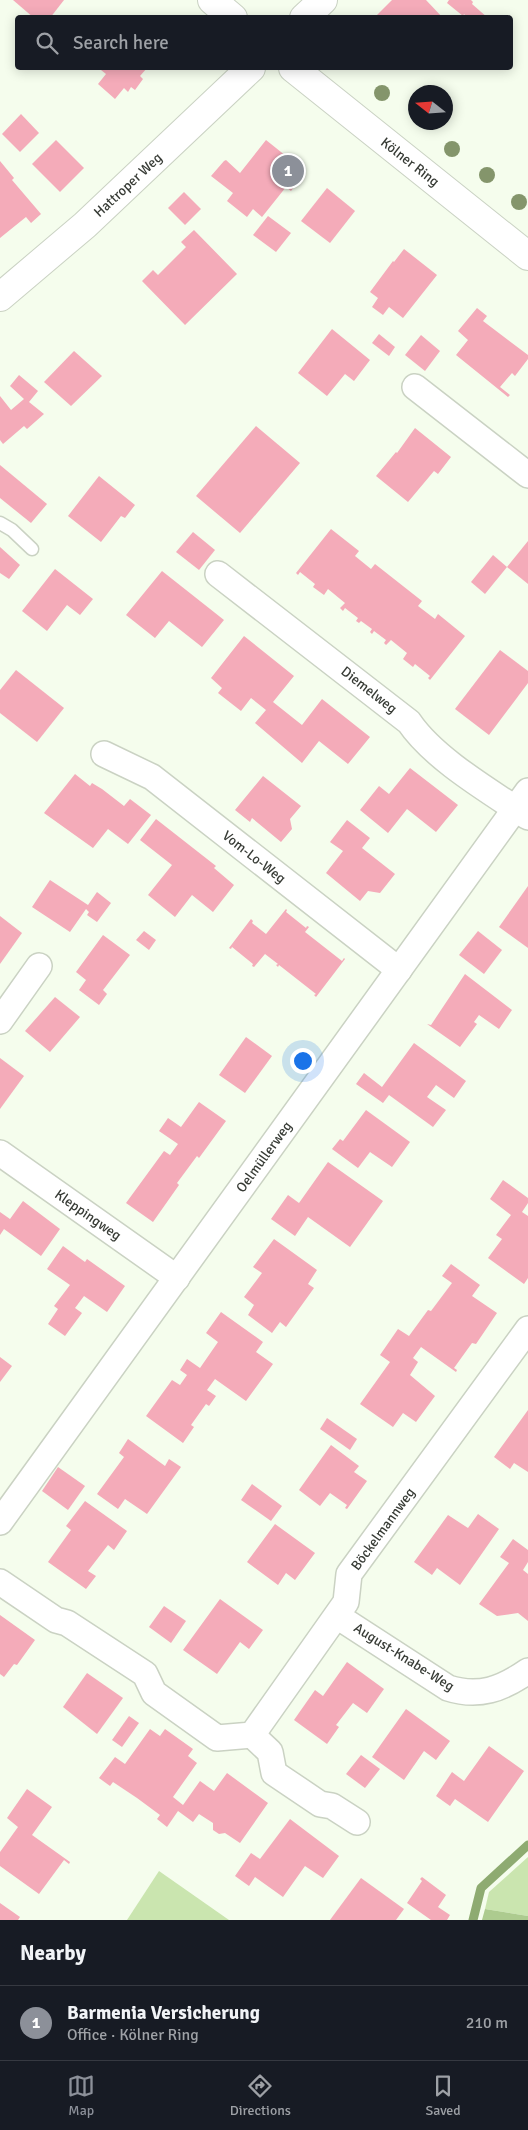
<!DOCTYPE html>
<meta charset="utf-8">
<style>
:root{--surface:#171b24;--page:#20242c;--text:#f1f3f6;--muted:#9ea1a6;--line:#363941;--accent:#8c9099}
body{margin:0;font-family:Signika,sans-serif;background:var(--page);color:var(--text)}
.compass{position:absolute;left:408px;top:85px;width:45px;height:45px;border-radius:50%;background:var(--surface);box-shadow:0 2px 12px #0003;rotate:287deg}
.you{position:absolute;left:302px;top:1060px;width:18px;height:18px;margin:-12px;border:4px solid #fff;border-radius:50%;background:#1a73e8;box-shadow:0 0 0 8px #1a73e833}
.badge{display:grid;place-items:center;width:32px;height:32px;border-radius:50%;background:var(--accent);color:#fff;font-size:16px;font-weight:700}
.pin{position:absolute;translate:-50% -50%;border:2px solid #fff;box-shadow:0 1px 5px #0006}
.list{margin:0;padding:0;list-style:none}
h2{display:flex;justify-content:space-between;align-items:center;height:65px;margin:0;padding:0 20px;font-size:21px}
h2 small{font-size:16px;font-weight:400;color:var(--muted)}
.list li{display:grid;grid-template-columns:32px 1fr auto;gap:15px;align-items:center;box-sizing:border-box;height:75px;padding:0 20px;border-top:1px solid var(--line)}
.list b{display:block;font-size:19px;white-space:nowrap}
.list p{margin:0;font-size:16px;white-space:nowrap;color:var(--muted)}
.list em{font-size:16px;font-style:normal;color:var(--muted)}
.icon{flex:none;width:28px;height:28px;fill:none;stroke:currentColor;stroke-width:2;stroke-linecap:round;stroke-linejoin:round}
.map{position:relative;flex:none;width:528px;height:1920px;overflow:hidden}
.search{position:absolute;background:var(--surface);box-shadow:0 2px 12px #0003;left:15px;right:15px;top:15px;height:55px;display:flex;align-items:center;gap:12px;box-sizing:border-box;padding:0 18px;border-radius:5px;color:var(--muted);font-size:19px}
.sheet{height:140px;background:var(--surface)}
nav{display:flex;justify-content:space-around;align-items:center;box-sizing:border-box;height:70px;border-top:1px solid var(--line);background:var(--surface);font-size:14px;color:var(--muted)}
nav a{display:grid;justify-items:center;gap:2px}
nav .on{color:var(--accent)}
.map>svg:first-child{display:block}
</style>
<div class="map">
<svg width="528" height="1920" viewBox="0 0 528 1920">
<rect width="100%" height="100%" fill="#f5fded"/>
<g fill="#cae5af">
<path d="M528 1857V1916L485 1909 489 1892Z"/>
<path d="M159 1871 229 1920H127Z"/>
</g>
<path fill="#adcb8f" d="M485 1909 528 1916V1920H482Z"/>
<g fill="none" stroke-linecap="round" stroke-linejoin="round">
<path stroke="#8eab71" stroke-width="9" d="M473 1920 481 1888 528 1845"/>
</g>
<g fill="#f4abb9">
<path d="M13 0H64L50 18H34Z"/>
<path d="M392 0H426L443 18H380L377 15Z"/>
<path d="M449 0H471L473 2 472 4 488 18H468L464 14 463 16 447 3Z"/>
<path d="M103 68H147L140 76 143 79 135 90 131 87 128 92 124 88 115 99 98 84 106 74 101 70Z"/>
<path d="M21 114 39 133 20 152 2 134Z"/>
<path d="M56 140 84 168 60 192 32 164Z"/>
<path d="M266 140 301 168 299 170 304 174 291 191 286 187 262 217 253 209 247 217 227 201 233 193 211 176 224 161 226 160 240 173Z"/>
<path d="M0 161 14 178 12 180 41 214 31 223 26 217 0 238Z"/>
<path d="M327 188 355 211 330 243 301 221Z"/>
<path d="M184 192 201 209 185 225 168 208Z"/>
<path d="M268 216 291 233 276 252 253 235Z"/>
<path d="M194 230 237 274 185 325 142 281 153 270 158 275 186 247 181 242Z"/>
<path d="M404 249 437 275 403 318 389 307 383 315 372 307 378 298 370 292 393 261 394 262Z"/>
<path d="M477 308 487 316 483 321 528 355V359L515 376 512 373 500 387 510 395 508 397 456 355 468 340 458 331Z"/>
<path d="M332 329 370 360 354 381 345 374 327 396 298 373Z"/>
<path d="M379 334 395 347 389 356 372 343Z"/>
<path d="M421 335 440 351 425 371 405 355Z"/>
<path d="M74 351 102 376 71 406 44 382Z"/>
<path d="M19 375 38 391 29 402 44 414 27 429 24 426 3 444 0 440V396L11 410 24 399 10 386Z"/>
<path d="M256 426 300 463 240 533 196 496Z"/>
<path d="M415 428 451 457 438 474 434 471 408 502 376 476 396 452 397 453Z"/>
<path d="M0 465 47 504 31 523 0 498Z"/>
<path d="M99 476 135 505 125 518 121 516 101 542 68 516Z"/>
<path d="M331 529 359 551 355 556 371 569 375 564 422 601 418 606 435 619 438 614 465 636 430 680 428 678 430 676 415 664 413 667 403 659 407 653 391 640 386 645 384 643 386 640 374 631 372 634 370 632 372 629 361 621 359 623 356 621 358 618 345 608 343 611 340 608 345 603 328 589 324 595 313 587 315 584 300 572 298 575 296 573Z"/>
<path d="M193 532 215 550 199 570 176 552Z"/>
<path d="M528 541V584L507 567Z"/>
<path d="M0 547 20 565 9 579 0 573Z"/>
<path d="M493 555 507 567 485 594 471 582Z"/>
<path d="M55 569 93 599 80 615 67 605 47 631 22 611Z"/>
<path d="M162 571 224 620 202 647 169 621 155 638 126 615Z"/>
<path d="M244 636 294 676 273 702 302 725 322 699 370 737 348 764 319 741 302 763 255 723 266 710 251 698 241 711 218 693 222 688 211 678Z"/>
<path d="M500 650 528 671V683L489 735 455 709Z"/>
<path d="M16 670 64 708 37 742 0 713V690Z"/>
<path d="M410 768 458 805 436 832 407 809 388 833 360 810 379 786 389 794Z"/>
<path d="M75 774 90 786 92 783 102 789 124 806 130 799 151 815 128 844 108 829 93 848 44 813Z"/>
<path d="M263 776 301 806 290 819 292 829 281 842 252 818 250 822 235 810Z"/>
<path d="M156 819 216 866 214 868 234 885 213 912 192 895 175 917 148 895 172 865 140 840Z"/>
<path d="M347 820 370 838 362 848 395 874 380 893 368 891 360 901 326 873 343 851 330 842Z"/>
<path d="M50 880 88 905 97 892 111 903 97 922 87 915 89 912 86 909 70 932 32 907Z"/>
<path d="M528 886V948L499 927Z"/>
<path d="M286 909 287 910 286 912 306 928 307 926 309 927 305 932 342 961 344 958 345 959 316 997 314 995 316 994 279 965 278 967 276 965 278 964 265 954 254 967 252 966 253 964 232 947 231 949 229 948 251 919 253 921 252 923 266 934Z"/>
<path d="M0 916 22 933 0 964Z"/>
<path d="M144 931 156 940 149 950 136 940Z"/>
<path d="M478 931 502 950 484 974 459 955Z"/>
<path d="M103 935 130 955 103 990 107 994 99 1005 79 990 86 980 76 972Z"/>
<path d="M465 974 512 1010 499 1029 479 1015 474 1022 477 1024 460 1047 427 1024 431 1025Z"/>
<path d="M55 997 80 1017 50 1052 25 1031Z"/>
<path d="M246 1037 272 1056 245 1093 219 1075Z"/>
<path d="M414 1043 466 1081 454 1098 436 1085 427 1097 446 1110 433 1127 389 1095 383 1103 356 1084 364 1073 382 1087Z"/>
<path d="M0 1058 24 1076 0 1109Z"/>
<path d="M199 1102 226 1121 199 1158 197 1156 177 1183 179 1185 153 1222 126 1203 164 1151 170 1155 178 1144 159 1131 168 1118 181 1127Z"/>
<path d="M366 1110 410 1142 392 1167 370 1152 358 1168 332 1149 340 1139 343 1141Z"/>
<path d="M328 1162 383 1201 350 1247 308 1217 295 1236 271 1219 288 1195 299 1203Z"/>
<path d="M503 1180 528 1198V1203L522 1212 528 1216V1278L524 1284 488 1258 502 1239 496 1235 511 1215 490 1199Z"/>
<path d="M23 1201 60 1229 41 1256 4 1229 0 1235V1212L10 1219Z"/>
<path d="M274 1239 317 1270 308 1284 314 1288 286 1327 280 1322 272 1333 248 1315 254 1305 244 1297 262 1273 253 1267Z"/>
<path d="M63 1246 85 1262 87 1259 125 1286 107 1312 84 1296 75 1308 82 1313 65 1336 48 1324 58 1309 54 1306 70 1285 47 1269Z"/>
<path d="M451 1264 480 1285 472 1296 497 1313 476 1344 472 1343 454 1368 457 1370 456 1372 421 1347 413 1358 418 1362 410 1375 435 1396 416 1422 403 1413 393 1427 360 1404 390 1362 380 1355 398 1329 409 1336 428 1310 431 1311 452 1283 442 1276Z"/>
<path d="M221 1312 263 1342 256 1352 273 1364 246 1401 215 1379 207 1390 216 1396 209 1406 206 1404 191 1425 194 1427 183 1443 146 1416 172 1380 180 1385 187 1375 180 1370 187 1359 200 1368 218 1342 206 1333Z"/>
<path d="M0 1357 12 1366 0 1382Z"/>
<path d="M528 1410V1472L514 1463 510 1469 494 1457Z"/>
<path d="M327 1418 357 1439 350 1450 320 1429Z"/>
<path d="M128 1439 165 1466 169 1459 181 1467 147 1514 125 1499 118 1509 97 1494 124 1457 119 1453Z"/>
<path d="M331 1445 359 1466 354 1472 367 1481 347 1509 345 1508 347 1505 330 1493 320 1506 299 1490Z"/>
<path d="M58 1467 85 1486 68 1510 42 1491Z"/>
<path d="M252 1484 282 1506 271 1521 241 1500Z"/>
<path d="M85 1501 127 1531 114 1550 108 1545 88 1571 96 1576 86 1589 48 1562 71 1530 66 1526Z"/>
<path d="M478 1514 499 1529 460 1585 437 1568 432 1575 414 1562 448 1515 468 1528Z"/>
<path d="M275 1524 315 1553 295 1580 286 1573 278 1585 247 1562Z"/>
<path d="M513 1539 528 1550V1562L523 1570 528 1574V1621L518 1613 497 1616 479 1604 509 1563 500 1557Z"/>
<path d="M220 1599 263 1630 249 1649 240 1642 217 1674 183 1650Z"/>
<path d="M164 1606 186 1621 171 1643 149 1627Z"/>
<path d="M0 1615 35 1640 17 1665 14 1664 4 1677 0 1674Z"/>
<path d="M347 1662 384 1689 367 1713 353 1703 336 1725 339 1727 327 1744 294 1720 315 1690 323 1696Z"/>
<path d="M87 1673 123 1698 97 1734 63 1707Z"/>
<path d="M406 1709 450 1741 436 1760 424 1751 404 1780 372 1757Z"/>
<path d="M129 1716 139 1723 122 1747 112 1740Z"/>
<path d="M150 1729 160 1736 165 1729 193 1749 188 1756 197 1763 173 1797 183 1805 200 1781 214 1791 227 1773 268 1803 240 1843 225 1833 219 1834 213 1830V1823L199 1814 193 1822 178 1811 167 1827 157 1819 160 1815 137 1798 113 1782 110 1786 99 1778 115 1757 125 1764Z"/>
<path d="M489 1746 524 1771 488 1822 455 1799 450 1806 436 1796 452 1772 464 1781Z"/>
<path d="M361 1755 380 1769 365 1788 346 1774Z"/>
<path d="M27 1789 52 1807 32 1835 70 1862 69 1864 64 1860 39 1894 0 1866V1852L18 1827 7 1818Z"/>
<path d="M290 1819 339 1856 323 1878 305 1866 283 1897 255 1877 249 1886 235 1876 251 1853 260 1859Z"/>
<path d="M422 1877 446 1895 438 1907 450 1915 447 1920H431L407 1903 422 1881 420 1879Z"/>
<path d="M361 1878 404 1909 396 1920H330Z"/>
<path d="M0 1903 20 1917 18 1920H0Z"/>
</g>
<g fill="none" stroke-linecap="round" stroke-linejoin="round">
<defs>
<path id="service" d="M0 523 12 530 32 549"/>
<g id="minor">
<path d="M415 387 528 475"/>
<path d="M218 574 409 722C434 759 491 792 528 817"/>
<path d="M104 754 152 777 399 970"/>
<path d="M0 1021 39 966"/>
<path d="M0 1153 177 1278"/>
<path d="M0 1522 528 791"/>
<path d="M0 1582 56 1620 67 1623 145 1674 154 1693 217 1738 252 1735 346 1602 349 1574 528 1329"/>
<path d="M337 1616 448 1688C479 1698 502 1689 528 1671"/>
<path d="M252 1735 270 1752 274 1773 320 1804 332 1806 357 1822"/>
</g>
<path id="tertiary" d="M304 18 323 0"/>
<g id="secondary">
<path d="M212 0 233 18"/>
<path d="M293 68 528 256"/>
<path d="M0 297 85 225 251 68"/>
</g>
</defs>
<use href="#service" stroke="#cad2c3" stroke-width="15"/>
<use href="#minor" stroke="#cad2c3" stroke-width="28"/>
<use href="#tertiary" stroke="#cad2c3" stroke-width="30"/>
<use href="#secondary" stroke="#cad2c3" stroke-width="30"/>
<use href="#service" stroke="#fff" stroke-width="12"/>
<use href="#minor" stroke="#fff" stroke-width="25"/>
<use href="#tertiary" stroke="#fff" stroke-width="28"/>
<use href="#secondary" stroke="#fff" stroke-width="28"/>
</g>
<g fill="#84956b">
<circle cx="382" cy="93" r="8"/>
<circle cx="452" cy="149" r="8"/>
<circle cx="487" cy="175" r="8"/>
<circle cx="519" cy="202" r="8"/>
</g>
<g text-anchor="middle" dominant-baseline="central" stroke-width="4" stroke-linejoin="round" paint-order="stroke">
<g font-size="14" fill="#383c36" stroke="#fff">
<text transform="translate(410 162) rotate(38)">Kölner Ring</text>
<text transform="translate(128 185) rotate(-43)">Hattroper Weg</text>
<text transform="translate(369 690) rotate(38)">Diemelweg</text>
<text transform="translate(254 857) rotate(38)">Vom-Lo-Weg</text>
<text transform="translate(264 1157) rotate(-54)">Oelmüllerweg</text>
<text transform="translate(88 1215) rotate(35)">Kleppingweg</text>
<text transform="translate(383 1529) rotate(-54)">Böckelmannweg</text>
<text transform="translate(404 1657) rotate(32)">August-Knabe-Weg</text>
</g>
</g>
</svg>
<svg class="compass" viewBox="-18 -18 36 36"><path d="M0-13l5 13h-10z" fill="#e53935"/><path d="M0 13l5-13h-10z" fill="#9ea1a6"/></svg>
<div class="you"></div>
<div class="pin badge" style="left:288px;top:171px">1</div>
<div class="search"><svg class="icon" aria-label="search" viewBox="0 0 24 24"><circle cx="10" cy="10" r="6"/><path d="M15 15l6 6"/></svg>Search here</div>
</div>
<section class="sheet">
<h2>Nearby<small></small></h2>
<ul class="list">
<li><span class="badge">1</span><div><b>Barmenia Versicherung</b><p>Office · Kölner Ring</p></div><em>210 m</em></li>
</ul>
</section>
<nav>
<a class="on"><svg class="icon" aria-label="map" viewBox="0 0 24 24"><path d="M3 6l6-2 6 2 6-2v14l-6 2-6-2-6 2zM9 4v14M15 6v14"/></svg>Map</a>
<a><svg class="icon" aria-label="directions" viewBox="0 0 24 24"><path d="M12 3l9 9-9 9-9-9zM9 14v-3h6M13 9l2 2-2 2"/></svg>Directions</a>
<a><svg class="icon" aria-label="saved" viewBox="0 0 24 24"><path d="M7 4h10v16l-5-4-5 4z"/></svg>Saved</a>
</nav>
